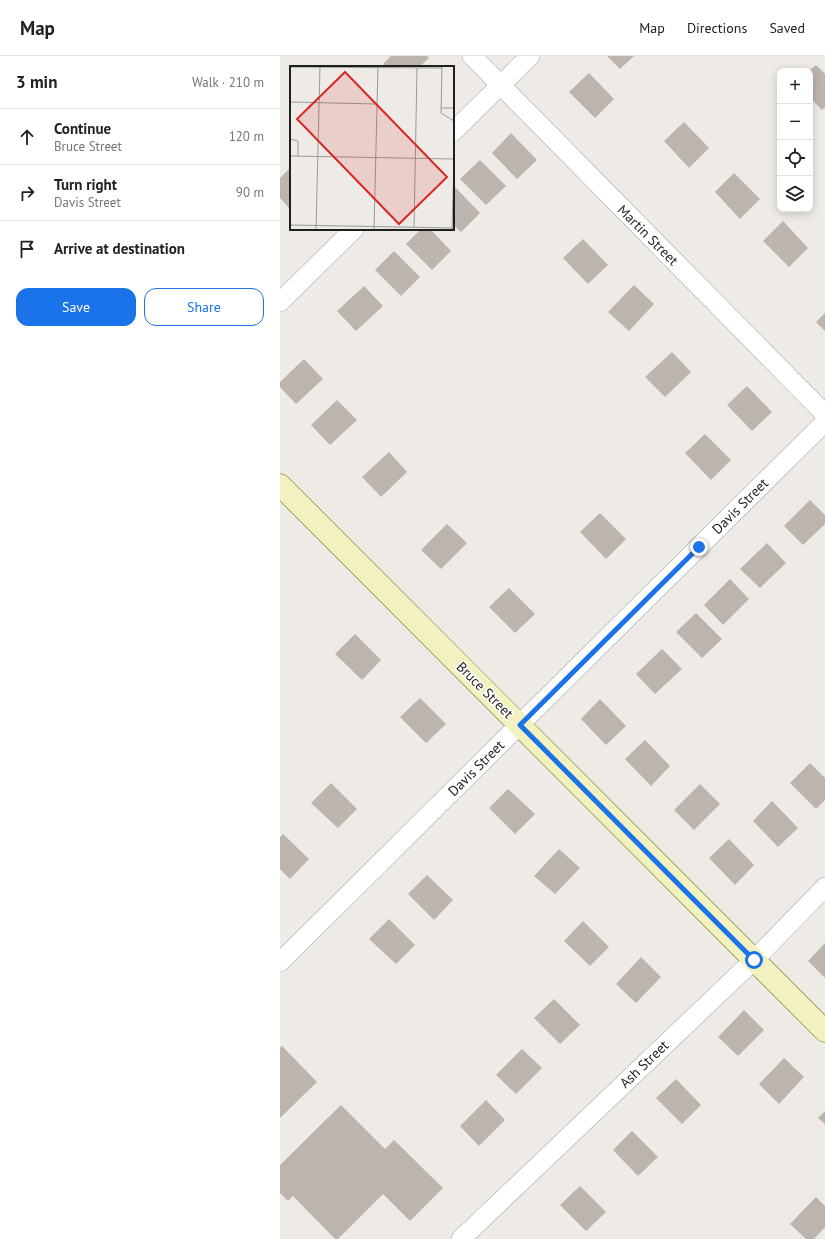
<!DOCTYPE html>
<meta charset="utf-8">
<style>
:root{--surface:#fff;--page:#f2f2f2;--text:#222;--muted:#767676;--line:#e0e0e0;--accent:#1a73e8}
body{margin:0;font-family:"PT Sans",sans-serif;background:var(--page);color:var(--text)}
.controls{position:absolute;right:12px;top:12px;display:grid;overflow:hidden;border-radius:8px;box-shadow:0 2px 10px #0003}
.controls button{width:36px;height:36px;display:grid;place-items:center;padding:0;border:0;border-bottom:1px solid var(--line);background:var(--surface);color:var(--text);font:20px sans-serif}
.stop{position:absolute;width:12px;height:12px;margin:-9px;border:3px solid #1a73e8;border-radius:50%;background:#fff}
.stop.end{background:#1a73e8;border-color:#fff;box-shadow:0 1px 4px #0008}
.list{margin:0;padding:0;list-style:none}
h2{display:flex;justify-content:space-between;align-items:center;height:52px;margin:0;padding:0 16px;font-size:17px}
h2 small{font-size:13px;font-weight:400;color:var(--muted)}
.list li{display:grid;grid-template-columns:26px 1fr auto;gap:12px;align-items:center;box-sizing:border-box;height:56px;padding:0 16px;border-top:1px solid var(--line)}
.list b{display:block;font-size:15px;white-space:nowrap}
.list p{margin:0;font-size:13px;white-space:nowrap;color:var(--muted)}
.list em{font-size:13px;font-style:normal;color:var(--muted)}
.actions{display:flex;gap:8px;padding:12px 16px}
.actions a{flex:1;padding:9px 0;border:1px solid var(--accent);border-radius:12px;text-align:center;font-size:14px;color:var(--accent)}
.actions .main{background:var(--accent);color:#fff}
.icon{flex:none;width:22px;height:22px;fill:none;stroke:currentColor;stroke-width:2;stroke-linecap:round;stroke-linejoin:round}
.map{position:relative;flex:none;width:545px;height:1183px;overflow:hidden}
header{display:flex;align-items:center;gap:24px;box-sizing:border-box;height:56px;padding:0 20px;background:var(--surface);border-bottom:1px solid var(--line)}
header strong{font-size:19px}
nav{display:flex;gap:22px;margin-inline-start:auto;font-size:14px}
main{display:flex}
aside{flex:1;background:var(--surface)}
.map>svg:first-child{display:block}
</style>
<header>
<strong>Map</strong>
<nav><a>Map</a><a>Directions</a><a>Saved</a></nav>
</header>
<main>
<aside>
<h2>3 min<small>Walk · 210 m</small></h2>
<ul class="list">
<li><svg class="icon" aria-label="ahead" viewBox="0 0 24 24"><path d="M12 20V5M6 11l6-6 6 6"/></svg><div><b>Continue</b><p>Bruce Street</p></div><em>120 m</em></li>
<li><svg class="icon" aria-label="right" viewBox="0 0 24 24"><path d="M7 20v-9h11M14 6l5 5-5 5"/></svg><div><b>Turn right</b><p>Davis Street</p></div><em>90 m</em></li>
<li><svg class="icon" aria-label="arrive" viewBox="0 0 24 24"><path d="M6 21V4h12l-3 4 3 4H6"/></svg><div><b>Arrive at destination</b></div></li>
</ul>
<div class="actions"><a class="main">Save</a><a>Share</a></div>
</aside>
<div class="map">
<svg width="545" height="1183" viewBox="0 0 545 1183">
<rect width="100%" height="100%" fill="#eeebe6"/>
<g fill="#bbb4af">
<path d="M111 0H147L149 2 139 11H106L103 8Z"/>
<path d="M327 0H354L340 13Z"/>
<path d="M536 9 545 18V51L542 54 530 42V14Z"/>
<path d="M309 17 334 43 315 62 289 36Z"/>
<path d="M404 66 429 92 409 112 384 85Z"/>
<path d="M231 77 257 104 237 123 212 97Z"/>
<path d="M200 104 226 130 206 149 180 123Z"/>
<path d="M11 111V150L9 152 0 142V122Z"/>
<path d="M454 117 480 143 460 163 435 136Z"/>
<path d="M175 131 200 157 181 176 173 169V132Z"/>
<path d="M503 165 528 192 509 211 483 185Z"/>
<path d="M141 173H150L171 195 152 214 126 188Z"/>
<path d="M303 183 328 209 308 228 283 202Z"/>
<path d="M114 195 140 221 121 240 95 214Z"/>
<path d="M354 229 374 248 349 275 328 256Z"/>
<path d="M84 230 103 250 76 275 57 255Z"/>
<path d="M545 257V275L536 266Z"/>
<path d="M392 296 411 316 385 341 365 321Z"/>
<path d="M24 303 43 323 16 348 0 331V326Z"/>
<path d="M467 330 492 356 472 375 447 349Z"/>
<path d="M57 344 77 364 50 389 31 369Z"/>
<path d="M425 378 451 404 431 424 405 397Z"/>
<path d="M109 396 127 416 101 441 82 421Z"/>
<path d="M530 444 545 459V468L523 489 504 470Z"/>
<path d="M320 457 346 483 326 503 300 476Z"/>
<path d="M167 468 187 487 161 513 141 494Z"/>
<path d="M487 487 506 507 480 532 460 513Z"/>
<path d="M450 523 469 543 443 569 424 549Z"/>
<path d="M229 532 255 558 235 577 209 551Z"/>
<path d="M416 557 442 583 422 602 396 576Z"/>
<path d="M75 578 101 604 82 624 55 598Z"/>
<path d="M382 593 402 613 375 638 356 618Z"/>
<path d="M140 642 166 668 146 687 120 661Z"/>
<path d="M320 643 346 670 326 689 301 663Z"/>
<path d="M365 684 390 710 371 730 345 703Z"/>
<path d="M530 707 545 722V744L536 753 510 727Z"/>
<path d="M51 727 77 753 58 772 31 747Z"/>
<path d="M420 728 440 748 414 774 394 754Z"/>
<path d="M228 733 255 758 235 778 209 752Z"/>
<path d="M492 745 518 772 498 791 473 765Z"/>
<path d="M3 778 29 803 10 823 0 813V781Z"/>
<path d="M449 783 474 809 455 829 429 802Z"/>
<path d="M279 793 300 812 275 838 254 820Z"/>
<path d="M147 819 173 844 154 864 128 838Z"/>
<path d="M109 863 135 889 116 908 89 883Z"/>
<path d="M303 865 329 891 310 910 284 885Z"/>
<path d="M545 887V922L528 905Z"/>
<path d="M361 901 381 921 356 947 336 928Z"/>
<path d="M274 943 300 969 280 988 254 962Z"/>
<path d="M464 954 484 974 458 1000 438 981Z"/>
<path d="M2 990 37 1026 0 1062V992Z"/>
<path d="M242 993 262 1012 236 1038 216 1019Z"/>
<path d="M504 1002 524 1021 499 1048 479 1028Z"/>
<path d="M396 1023 421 1049 402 1068 376 1042Z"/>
<path d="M206 1044 225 1064 199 1090 180 1070Z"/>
<path d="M61 1049 105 1093 114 1084 163 1132 130 1165 103 1138 58 1183H55L13 1140 8 1145 0 1137V1109Z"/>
<path d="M545 1055V1068L538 1062Z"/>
<path d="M352 1075 378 1101 358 1120 333 1094Z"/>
<path d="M300 1130 326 1156 306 1175 280 1149Z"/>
<path d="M536 1141 545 1150V1171L534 1183H526L510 1168Z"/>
</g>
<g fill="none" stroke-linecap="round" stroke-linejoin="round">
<defs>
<g id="street">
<path d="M192 0 545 358"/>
<path d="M173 76 250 0"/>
<path d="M0 246 74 173"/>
<path d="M0 906 545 366"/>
<path d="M181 1183 474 904 545 831"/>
</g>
<path id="secondary" d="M0 429 545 975"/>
</defs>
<use href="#street" stroke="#a0a0a0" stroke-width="20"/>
<use href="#secondary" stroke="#646a12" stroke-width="23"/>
<use href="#street" stroke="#fff" stroke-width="19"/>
<use href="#secondary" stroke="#f2f2c0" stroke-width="22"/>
</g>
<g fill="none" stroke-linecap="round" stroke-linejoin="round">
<path stroke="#1a73e8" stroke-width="5" d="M419 491 240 669 474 904"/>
</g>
<g text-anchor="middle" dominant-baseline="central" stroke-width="3" stroke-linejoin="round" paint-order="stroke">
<g font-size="14" fill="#1f1f1f" stroke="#fff">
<text transform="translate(368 179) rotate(45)">Martin Street</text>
<text transform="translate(460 450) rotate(-45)">Davis Street</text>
<text transform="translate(205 634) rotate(45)">Bruce Street</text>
<text transform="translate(196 712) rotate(-45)">Davis Street</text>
<text transform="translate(364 1008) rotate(-44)">Ash Street</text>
</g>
</g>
<g transform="translate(10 10)">
<rect width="164" height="164" fill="#eeebe6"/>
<path fill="none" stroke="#9b9996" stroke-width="1" d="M152 0 151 47 164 55M0 1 152 2M0 36 87 38M151 42H164M0 73 8 75V90M0 90 164 93M0 159 164 162M124 162 127 2M26 164 30 0M84 164 88 0M162 164 164 98"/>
<path fill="#d62828" fill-opacity="0.15" stroke="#d62828" stroke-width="2" d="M55 6 157 111 109 158 7 53Z"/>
<rect width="164" height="164" fill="none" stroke="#1f1f1f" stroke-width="2"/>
</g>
</svg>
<div class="controls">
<button>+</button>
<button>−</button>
<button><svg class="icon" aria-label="locate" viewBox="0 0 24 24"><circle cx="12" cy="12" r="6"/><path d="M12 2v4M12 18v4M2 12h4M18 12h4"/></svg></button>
<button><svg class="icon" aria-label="layers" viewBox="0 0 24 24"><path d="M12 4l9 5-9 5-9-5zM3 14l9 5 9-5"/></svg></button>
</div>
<div class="stop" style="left:474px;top:904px"></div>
<div class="stop end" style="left:419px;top:491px"></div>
</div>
</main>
